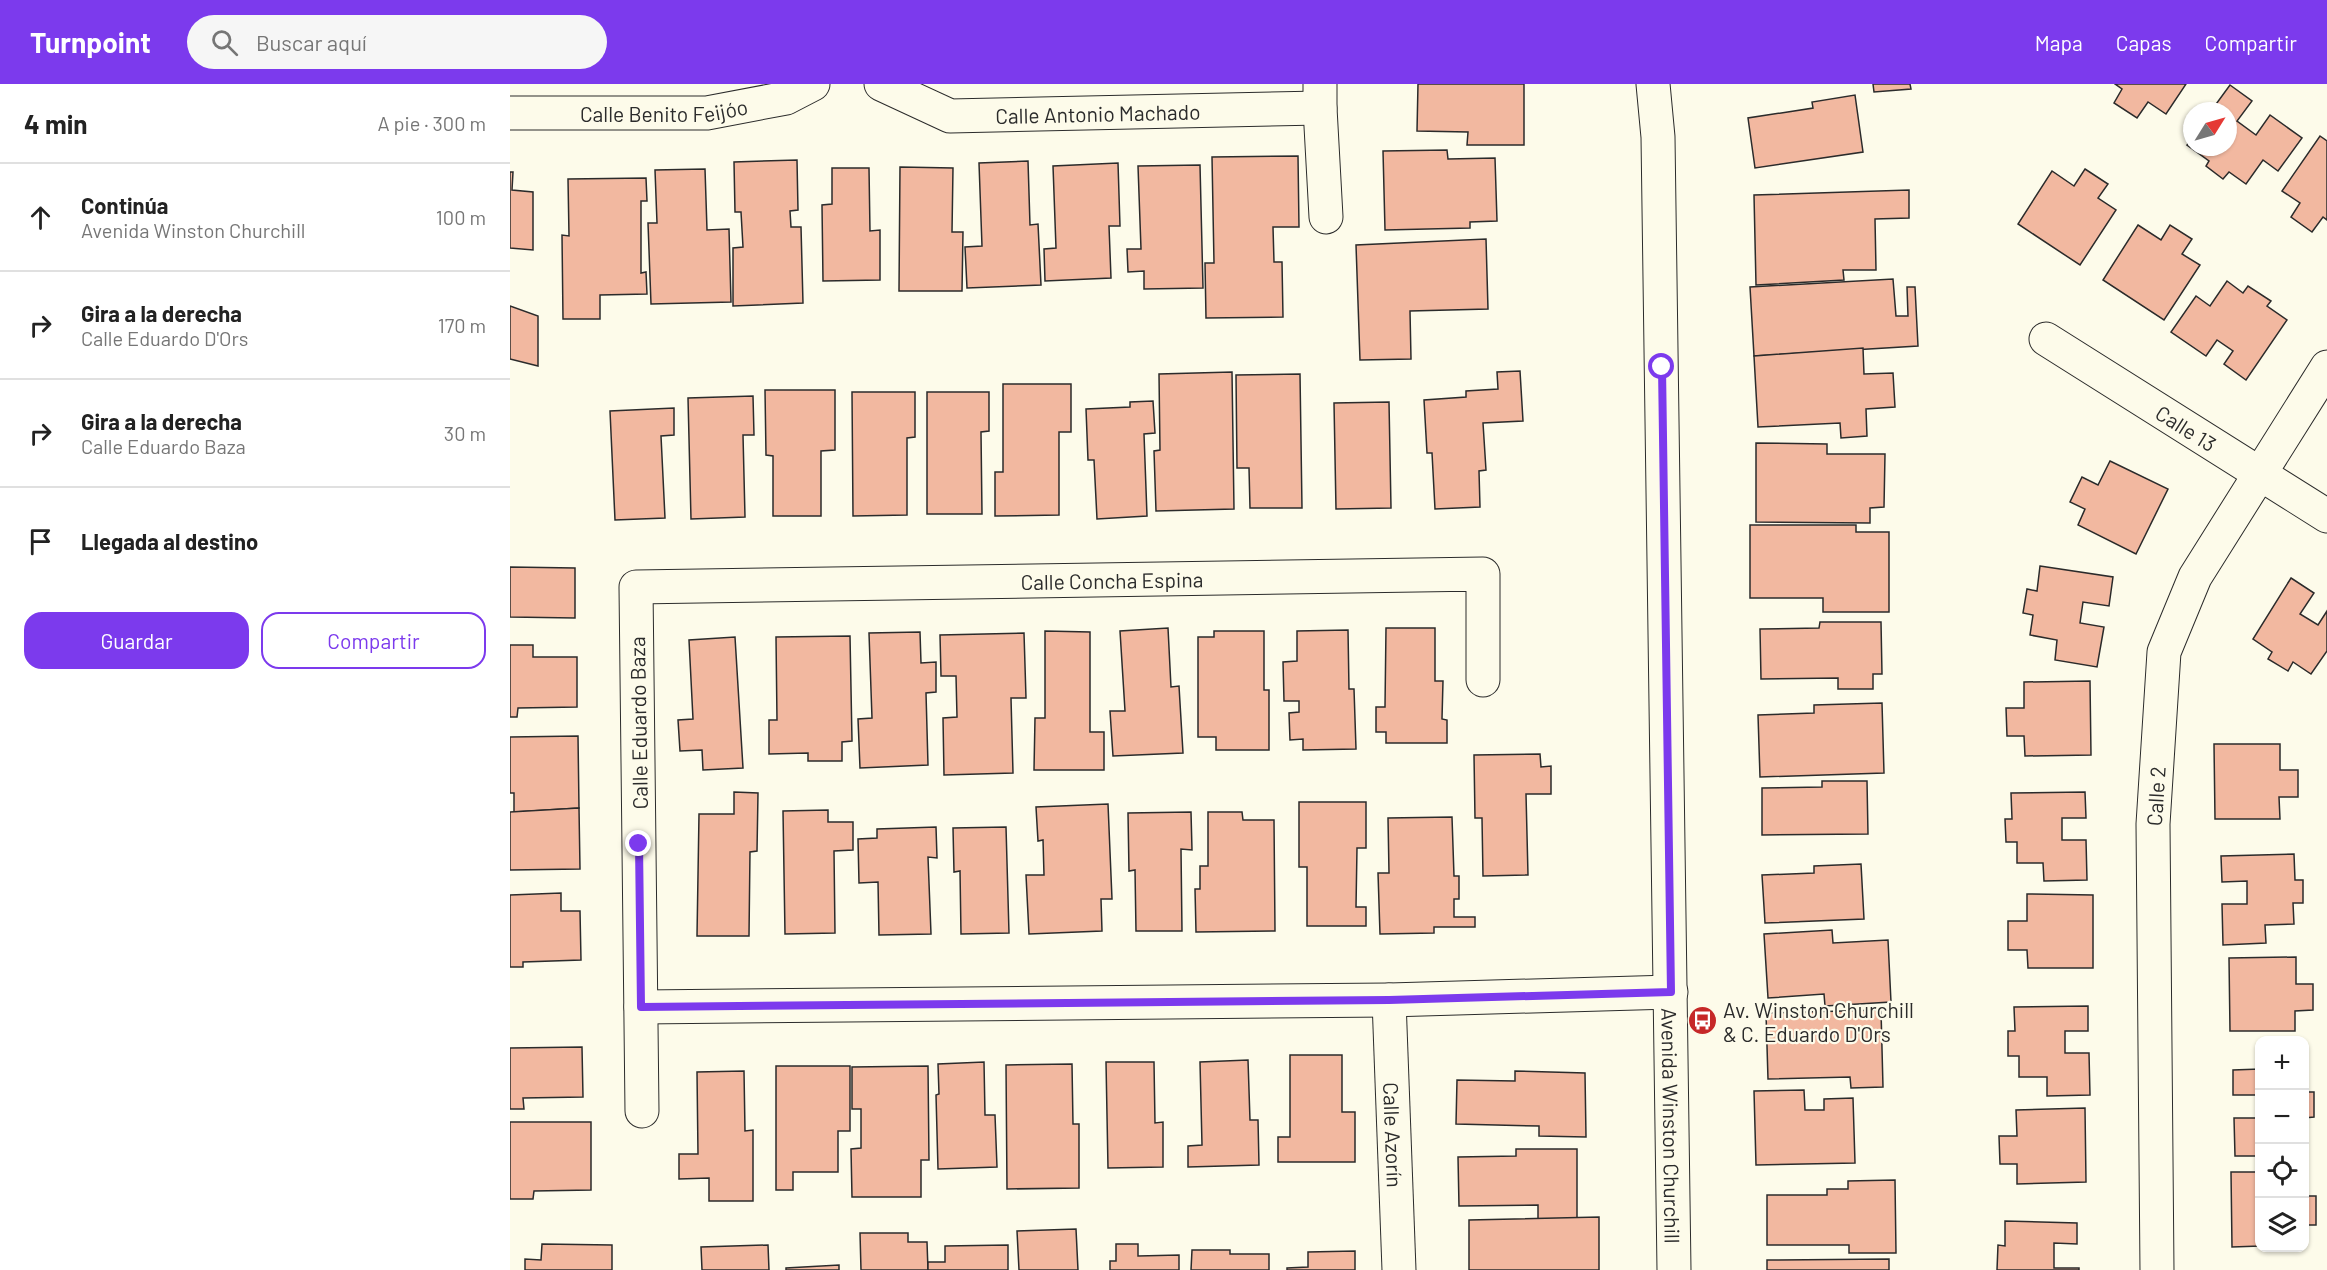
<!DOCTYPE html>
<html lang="es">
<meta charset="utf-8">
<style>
:root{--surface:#fff;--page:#f6f6f6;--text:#222;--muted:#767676;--line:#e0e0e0;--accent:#7c3aed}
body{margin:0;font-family:Barlow,sans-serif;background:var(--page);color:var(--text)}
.controls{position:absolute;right:18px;bottom:18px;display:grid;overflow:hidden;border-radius:12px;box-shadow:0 2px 4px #0004}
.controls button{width:54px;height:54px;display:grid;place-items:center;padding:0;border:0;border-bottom:2px solid var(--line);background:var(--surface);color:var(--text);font:30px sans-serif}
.compass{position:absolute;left:1673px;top:18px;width:54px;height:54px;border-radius:50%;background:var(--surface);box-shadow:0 2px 4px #0004;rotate:53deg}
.stop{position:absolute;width:18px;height:18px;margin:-14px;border:4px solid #7c3aed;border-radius:50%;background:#fff}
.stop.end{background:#7c3aed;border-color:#fff;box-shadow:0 2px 6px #0008}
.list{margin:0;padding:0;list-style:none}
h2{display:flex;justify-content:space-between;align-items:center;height:78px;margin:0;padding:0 24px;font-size:26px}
h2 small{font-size:20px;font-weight:400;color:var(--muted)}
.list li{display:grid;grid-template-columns:39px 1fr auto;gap:18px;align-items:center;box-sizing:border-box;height:108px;padding:0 24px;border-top:2px solid var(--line)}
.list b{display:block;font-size:22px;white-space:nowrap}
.list p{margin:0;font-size:20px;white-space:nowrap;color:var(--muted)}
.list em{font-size:20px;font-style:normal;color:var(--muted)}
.actions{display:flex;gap:12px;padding:18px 24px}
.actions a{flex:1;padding:14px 0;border:2px solid var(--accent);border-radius:18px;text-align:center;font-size:21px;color:var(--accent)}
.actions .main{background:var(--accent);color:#fff}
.icon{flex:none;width:33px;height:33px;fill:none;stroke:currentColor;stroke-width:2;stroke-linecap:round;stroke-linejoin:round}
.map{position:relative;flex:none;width:1817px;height:1186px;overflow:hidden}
header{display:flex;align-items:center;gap:36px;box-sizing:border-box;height:84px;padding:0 30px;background:var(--accent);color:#fff}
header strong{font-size:28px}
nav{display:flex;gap:33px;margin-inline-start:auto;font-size:21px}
.search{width:420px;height:54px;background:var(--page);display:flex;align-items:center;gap:15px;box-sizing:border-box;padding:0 21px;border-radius:33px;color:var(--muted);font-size:22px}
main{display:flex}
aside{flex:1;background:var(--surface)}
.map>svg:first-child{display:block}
</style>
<header>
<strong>Turnpoint</strong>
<div class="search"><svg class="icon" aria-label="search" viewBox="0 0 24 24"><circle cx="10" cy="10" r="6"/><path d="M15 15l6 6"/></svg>Buscar aquí</div>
<nav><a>Mapa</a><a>Capas</a><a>Compartir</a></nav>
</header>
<main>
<aside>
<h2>4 min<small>A pie · 300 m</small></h2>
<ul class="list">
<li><svg class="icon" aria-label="ahead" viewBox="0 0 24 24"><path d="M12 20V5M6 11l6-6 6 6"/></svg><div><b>Continúa</b><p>Avenida Winston Churchill</p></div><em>100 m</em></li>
<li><svg class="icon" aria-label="right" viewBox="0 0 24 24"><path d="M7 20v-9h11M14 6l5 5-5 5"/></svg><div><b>Gira a la derecha</b><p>Calle Eduardo D'Ors</p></div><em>170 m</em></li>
<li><svg class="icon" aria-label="right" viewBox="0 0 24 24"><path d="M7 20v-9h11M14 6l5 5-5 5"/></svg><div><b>Gira a la derecha</b><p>Calle Eduardo Baza</p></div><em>30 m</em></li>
<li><svg class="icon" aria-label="arrive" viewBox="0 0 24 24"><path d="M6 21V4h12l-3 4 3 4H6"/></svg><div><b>Llegada al destino</b></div></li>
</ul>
<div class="actions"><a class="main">Guardar</a><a>Compartir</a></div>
</aside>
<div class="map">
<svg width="1817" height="1186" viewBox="0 0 1817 1186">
<rect width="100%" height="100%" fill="#fdfbea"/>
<g fill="#f2b8a0" stroke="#2b2b2b" stroke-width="1.5">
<path d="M908 0H1014V61H957L958 48 907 47Z"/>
<path d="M1363 0H1400L1401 5 1364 8Z"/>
<path d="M1605 0H1676L1656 30 1638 18 1627 34 1604 19 1612 5Z"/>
<path d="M1720 1 1742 17 1727 37 1746 51 1760 31 1792 54 1768 87 1753 76 1736 100 1719 88 1713 95 1696 82 1699 77 1677 61 1682 54V63H1718V27H1701Z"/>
<path d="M1345 11 1353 68 1245 84 1238 34 1303 24 1302 18Z"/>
<path d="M1810 52 1817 57V136L1813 133 1802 148 1781 133 1790 119 1772 107Z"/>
<path d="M937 66 938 75 985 74 987 137 960 138V144L875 146 873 67Z"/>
<path d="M788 72 789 143H763L764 178H772L773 233 696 234 695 179H704L702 73Z"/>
<path d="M287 76 288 126 280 127 281 143H291L293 219 223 222V164L233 163 231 128H225L224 78Z"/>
<path d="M518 77 520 141 528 140 531 201 457 204 455 163 472 162 469 79Z"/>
<path d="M608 79 610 142H599L601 194 535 197 534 165 546 164 543 82Z"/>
<path d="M690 81 693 204 634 205V187L618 188 617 165H631L628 82Z"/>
<path d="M390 83 443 84 442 148H453L452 207H389Z"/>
<path d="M322 84H359L360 147 370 146V196L313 197 312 121 322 120Z"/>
<path d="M195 85 197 146 219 145 221 218 141 220 138 139H147L145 86Z"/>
<path d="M1575 85 1598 100 1588 114 1606 126 1570 181 1508 140 1542 87 1564 102Z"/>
<path d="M0 88H3L2 106 23 108V166L0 164Z"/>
<path d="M136 94 137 117H131V189L136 188 137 210 90 211V235H53L52 151 59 152 58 95Z"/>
<path d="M1399 106V134L1365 135 1366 186H1333L1334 196 1246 201 1244 111Z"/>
<path d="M1628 141 1651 156 1660 141 1682 155 1672 170 1690 181 1654 236 1593 196Z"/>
<path d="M976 155 978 225 900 227 901 275 850 276 846 161Z"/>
<path d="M1383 195 1386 232H1398L1397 203H1405L1408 262 1244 272 1240 203Z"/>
<path d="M1717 197 1733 209 1738 202 1761 217 1757 222 1777 236 1736 296 1714 280 1723 267 1707 256 1696 272 1661 248 1686 212 1700 222Z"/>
<path d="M0 222 28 232V282L0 275Z"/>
<path d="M1353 264 1354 290 1383 289 1385 323 1356 325 1357 352 1331 354 1330 339 1248 343 1244 272Z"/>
<path d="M1010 287 1013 337 973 339 976 386 969 387 970 423 925 425 922 369H917L914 316 956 313V307L988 305 987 288Z"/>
<path d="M722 288 724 425 646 427 644 367 650 366 649 290Z"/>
<path d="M790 290 792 424H740L739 384H727L726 291Z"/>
<path d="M493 300H561V348H549V431L485 432V388H493Z"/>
<path d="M255 306H325V366L311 367V432H263V372L256 371Z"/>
<path d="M342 308H405V353L397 354V431L343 432Z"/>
<path d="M417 308H479V347L471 348 472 430H417Z"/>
<path d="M243 312 244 351H233L235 433 181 435 178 314Z"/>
<path d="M643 317 645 349 634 350 637 432 587 435 584 376H578L576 325 620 323V318Z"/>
<path d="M879 318 881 424 826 425 824 319Z"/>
<path d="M164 324V351L151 352 155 434 105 436 100 327Z"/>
<path d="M1246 359 1317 360V370H1375L1374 423 1360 424V439L1246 438Z"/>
<path d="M1600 377 1658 405 1626 470 1568 441 1575 425 1560 418 1572 393 1588 401Z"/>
<path d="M1240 441H1346V448H1379V528H1313V514H1240Z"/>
<path d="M1530 482 1603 493 1599 522 1573 518 1570 539 1594 543 1587 583 1545 576 1547 556 1520 551 1523 531 1513 529 1517 505 1527 507Z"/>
<path d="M0 483 65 484V534L0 533Z"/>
<path d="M1781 494 1804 509 1790 530 1808 541 1817 527V567L1801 590 1783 578 1778 587 1758 575 1762 568 1743 555Z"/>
<path d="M1310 538H1371L1372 590H1363V605H1328V594L1251 595 1250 545 1309 544Z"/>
<path d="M658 544 661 603 669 602 673 669 603 672 600 627H615L610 547Z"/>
<path d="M876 544H925V597H933L932 635 937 636V659H876V648H866V623H875Z"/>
<path d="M838 546 839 605H844L846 665 793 666V655L780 656 779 629 789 628V617H774L773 578 787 577V547Z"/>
<path d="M535 547 580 548V648H594V686H524L525 634H535Z"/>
<path d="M704 547H754V606H759V666H706V653H688V553H704Z"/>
<path d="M410 548 411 579 426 578V608L416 609 418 681 350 684 348 635 362 634 359 549Z"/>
<path d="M514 549 516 614H501L503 689 434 691 433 634 447 633 446 592H431L430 551Z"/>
<path d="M340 552 342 657 332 658V677H298V669L259 670V636H267L266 553Z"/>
<path d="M225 553 233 684 193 686 192 666 170 667 168 636 183 635 179 556Z"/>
<path d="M0 561H23V573H67V623L8 624 7 633H0Z"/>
<path d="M1580 597 1581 671 1515 672 1514 652H1497L1496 624H1514V598Z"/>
<path d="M1372 619 1374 689 1250 693 1248 631 1304 629V621Z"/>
<path d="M68 652 69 724 4 728V709H0V653Z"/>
<path d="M1704 660H1770V686H1788V713H1769L1770 735H1705Z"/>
<path d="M1030 670 1031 683 1041 682V710H1016L1018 791 973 792 972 734H965L964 671Z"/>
<path d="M1312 697H1357L1358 750 1252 751V704L1312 703Z"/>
<path d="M224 708 248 709 247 767 240 768 239 852H187L189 730H224Z"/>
<path d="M1575 708 1576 734H1552V756H1576L1577 796 1534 797 1533 779H1507V758H1496L1495 735H1502L1501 709Z"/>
<path d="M789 718H856V764H847L846 823H856V842H797V783H789Z"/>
<path d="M598 720 602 815H591L592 847 519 850 516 791H534L533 756 528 757 526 723Z"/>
<path d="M69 724 70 785 0 786V728Z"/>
<path d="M318 726V738H343V766L324 767 325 849 275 850 273 727Z"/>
<path d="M681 728 682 766 671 765 672 847H626L625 786 619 787 618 729Z"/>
<path d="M698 728H732L733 736H764L765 847 686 848 685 805H690V782H698Z"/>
<path d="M942 733 944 792H949V815H944V833H965V843H924V849L870 850 868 789H879L878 734Z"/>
<path d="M426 743 427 774 418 773 421 850 369 851 368 798 349 799 348 755 367 754V745Z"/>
<path d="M496 743 499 849 451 850 450 787 444 788 443 744Z"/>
<path d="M1784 770 1785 796H1793V819H1783L1784 840 1755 841 1756 859 1713 861 1712 820H1737V797L1712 798 1711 772Z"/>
<path d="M1351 780 1354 835 1255 839 1252 791 1304 789V782Z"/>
<path d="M51 809V827H70L71 876 13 878V883H0V811Z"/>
<path d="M1517 810 1583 811V884H1518L1517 866H1498V837H1517Z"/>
<path d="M1322 846 1323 859 1378 856 1381 918 1315 922 1314 910 1258 914 1254 850Z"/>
<path d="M1786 873V900H1803V926L1785 927V947H1720L1719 874Z"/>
<path d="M1578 922V947H1555V969H1579L1580 1011 1537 1012V993H1509V972H1498V947H1505L1504 923Z"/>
<path d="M1371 926 1373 1003 1341 1004 1340 993 1258 995 1256 929Z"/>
<path d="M72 963 73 1013 13 1014 14 1025H0V964Z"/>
<path d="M780 971H832V1028H845V1078H768V1053H780Z"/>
<path d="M738 976 740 1036H748L749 1081 678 1083V1062L692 1061 690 978Z"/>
<path d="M474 978 475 1031H485L487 1083 428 1085 426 1011 429 1010 428 980Z"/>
<path d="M596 978H644L645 1039 653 1038V1083L598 1084Z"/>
<path d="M562 980 563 1040H569V1104L497 1105 496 981Z"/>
<path d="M266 982H340V1047H328V1088H283V1106H266Z"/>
<path d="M418 982 419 1076H411V1113H342L341 1065 351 1064V1025H342V983Z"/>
<path d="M1750 985V1072H1725L1724 1034H1747V1011H1723V986Z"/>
<path d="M1794 985H1797V1008H1804V1033L1794 1034Z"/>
<path d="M234 987 235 1047 243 1046V1117H199V1094L169 1095V1070H188L187 988Z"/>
<path d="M1005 987 1075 989 1076 1053 1029 1052V1042L946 1040 947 996 1005 997Z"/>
<path d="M1294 1006 1295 1026H1314V1015L1343 1014 1345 1079 1246 1081 1244 1007Z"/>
<path d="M1575 1024 1576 1098 1507 1100V1080H1490L1489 1052H1507L1506 1026Z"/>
<path d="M0 1038H81V1106L24 1107 23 1115H0Z"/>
<path d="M1006 1065H1067V1134L1028 1136V1121L949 1122 948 1073 1006 1072Z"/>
<path d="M1721 1088H1750V1162L1722 1163Z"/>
<path d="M1385 1096 1386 1169H1339V1161H1257V1111H1317V1105H1338V1097Z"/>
<rect x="1794" y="1112" width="12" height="29"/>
<path d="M1089 1133V1186H959V1136Z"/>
<path d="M1495 1137 1567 1139V1160L1544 1159V1184H1569V1186H1487L1488 1161 1495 1162Z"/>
<path d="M566 1145 568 1186H509L507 1147Z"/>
<path d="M350 1149H398V1158H417L418 1186H351Z"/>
<path d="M32 1160 102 1161V1186H15V1175L31 1176Z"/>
<path d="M606 1160H628V1172L669 1171V1186H600V1177H606Z"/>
<path d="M258 1161 259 1186H192L191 1163Z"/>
<path d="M498 1161V1186H418V1178H435V1162Z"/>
<path d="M682 1166H720V1170H759V1186H681Z"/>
<path d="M845 1167V1186H777V1184L798 1183V1168Z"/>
<path d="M1379 1175V1186H1257V1176Z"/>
<path d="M329 1181V1186H276V1184Z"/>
</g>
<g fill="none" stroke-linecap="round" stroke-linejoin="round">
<defs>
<g id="street">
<path id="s1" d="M371 0 440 32 810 24"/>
<path d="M810 0V24L816 133"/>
<path id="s2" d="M1143 0 1148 53 1164 1186"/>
<path id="s3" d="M0 29H197L276 14 303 0"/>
<path id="s4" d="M1536 255 1817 432"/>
<path id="s5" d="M879 916 889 1186"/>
<path d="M131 923 879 916 1161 908"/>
<path id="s6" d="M132 1027 126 503 973 490V596"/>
<path id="s7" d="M1647 1186 1643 740 1654 568 1685 493 1817 283"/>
</g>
</defs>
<use href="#street" stroke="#2b2b2b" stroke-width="35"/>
<use href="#street" stroke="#fdfbea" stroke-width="33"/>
</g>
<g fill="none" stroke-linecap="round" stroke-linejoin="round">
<path stroke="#7c3aed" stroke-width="8" d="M129 760 131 923 879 916 1161 908 1152 283"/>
</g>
<defs>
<symbol id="bus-disc" viewBox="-11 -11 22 22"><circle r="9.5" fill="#c62828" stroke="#fdfbea"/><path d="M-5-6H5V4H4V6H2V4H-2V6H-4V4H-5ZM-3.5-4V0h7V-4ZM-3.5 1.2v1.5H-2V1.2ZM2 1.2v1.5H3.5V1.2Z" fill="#fff"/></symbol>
</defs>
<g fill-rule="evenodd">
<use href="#bus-disc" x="1176" y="920" width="33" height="33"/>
</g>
<g text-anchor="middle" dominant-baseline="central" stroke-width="4.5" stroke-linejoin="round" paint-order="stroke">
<g font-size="21" fill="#2b2b2b" stroke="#fdfbea">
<text stroke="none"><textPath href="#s3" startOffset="154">Calle Benito Feijóo</textPath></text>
<text stroke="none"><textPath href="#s1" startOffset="224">Calle Antonio Machado</textPath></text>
<text stroke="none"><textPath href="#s4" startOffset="166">Calle 13</textPath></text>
<text stroke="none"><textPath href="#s6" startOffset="1000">Calle Concha Espina</textPath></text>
<text transform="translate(128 639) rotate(-91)">Calle Eduardo Baza</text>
<text stroke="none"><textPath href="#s7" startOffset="474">Calle 2</textPath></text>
<text stroke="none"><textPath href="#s2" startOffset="1042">Avenida Winston Churchill</textPath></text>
<text stroke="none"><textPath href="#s5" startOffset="135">Calle Azorín</textPath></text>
</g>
<g font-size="21" fill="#2b2b2b" stroke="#fdfbea" text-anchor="start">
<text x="1213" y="925">Av. Winston Churchill<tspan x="1213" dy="24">&amp; C. Eduardo D'Ors</tspan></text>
</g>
</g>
</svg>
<div class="controls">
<button>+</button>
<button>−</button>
<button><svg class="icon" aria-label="locate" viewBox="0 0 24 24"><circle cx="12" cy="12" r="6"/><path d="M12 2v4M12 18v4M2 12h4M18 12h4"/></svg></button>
<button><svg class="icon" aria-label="layers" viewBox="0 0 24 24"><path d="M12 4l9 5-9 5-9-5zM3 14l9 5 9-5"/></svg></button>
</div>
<svg class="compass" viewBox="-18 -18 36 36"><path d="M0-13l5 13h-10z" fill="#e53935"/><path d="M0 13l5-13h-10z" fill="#767676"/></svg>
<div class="stop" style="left:1152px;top:283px"></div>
<div class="stop end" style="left:129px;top:760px"></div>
</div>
</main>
